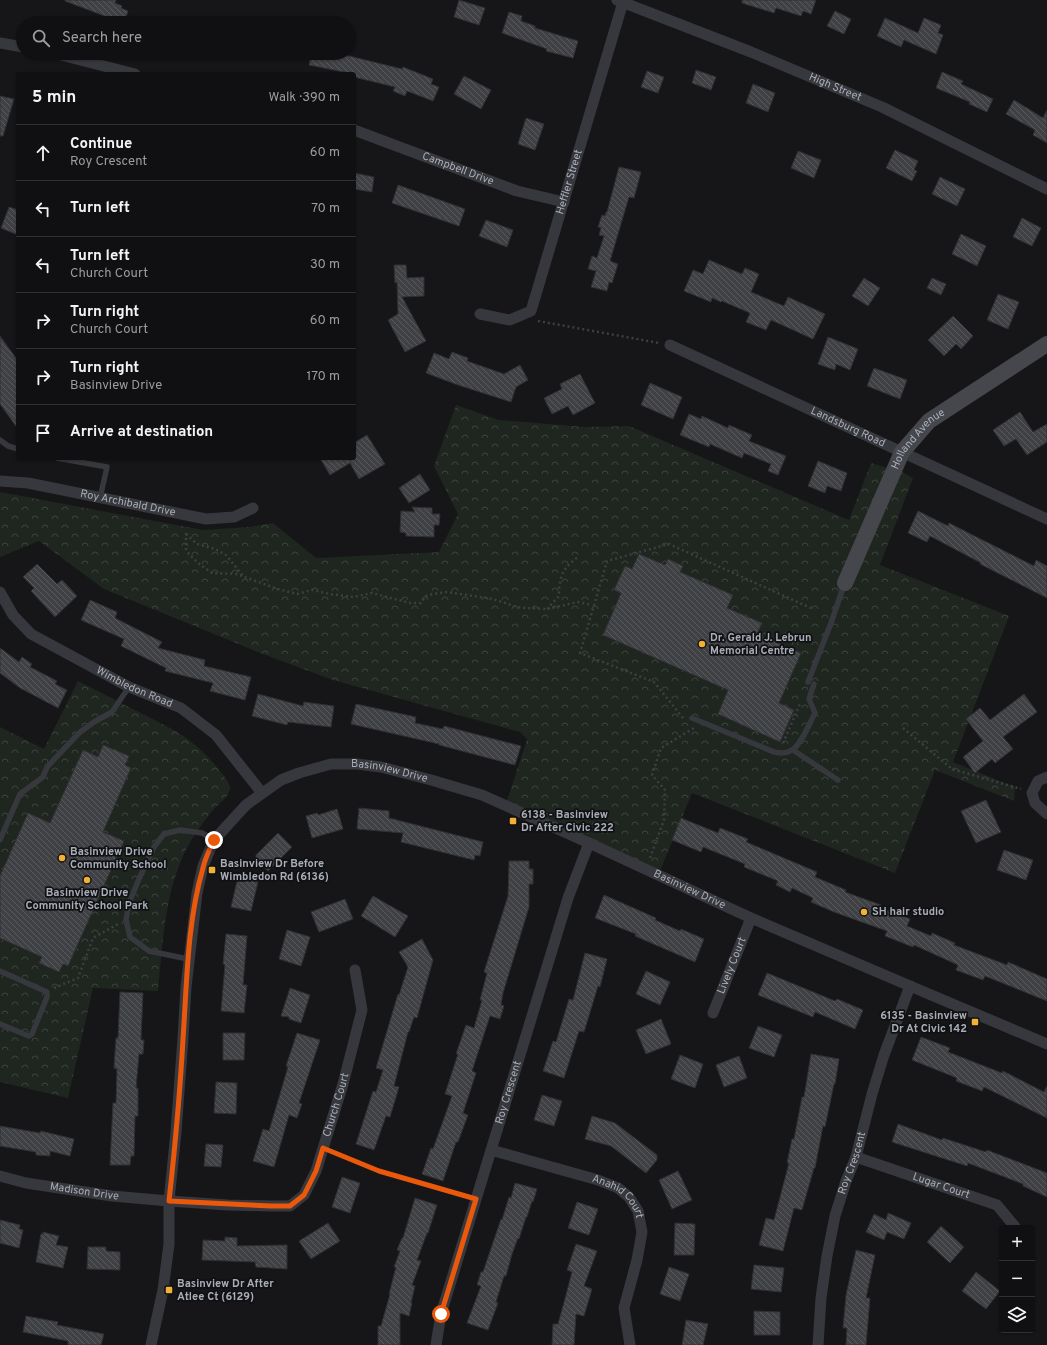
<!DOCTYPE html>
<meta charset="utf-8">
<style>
:root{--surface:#101012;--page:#1e1e20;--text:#f1f3f6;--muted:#9c9d9f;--line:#303032}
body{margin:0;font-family:Overpass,sans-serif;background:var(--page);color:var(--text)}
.controls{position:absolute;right:12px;bottom:12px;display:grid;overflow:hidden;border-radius:4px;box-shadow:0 1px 3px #0004}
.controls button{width:36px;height:36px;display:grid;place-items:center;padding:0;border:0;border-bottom:1px solid var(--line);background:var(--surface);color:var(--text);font:20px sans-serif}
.stop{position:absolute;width:12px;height:12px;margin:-9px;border:3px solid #ea580c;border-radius:50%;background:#fff}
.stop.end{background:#ea580c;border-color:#fff;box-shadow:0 1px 4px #0008}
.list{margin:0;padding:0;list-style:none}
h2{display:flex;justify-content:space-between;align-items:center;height:52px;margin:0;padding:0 16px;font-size:17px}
h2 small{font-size:13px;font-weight:400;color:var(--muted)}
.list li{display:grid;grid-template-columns:26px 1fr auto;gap:12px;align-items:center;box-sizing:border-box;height:56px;padding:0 16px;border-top:1px solid var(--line)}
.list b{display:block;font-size:15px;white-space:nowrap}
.list p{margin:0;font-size:13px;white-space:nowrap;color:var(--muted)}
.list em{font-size:13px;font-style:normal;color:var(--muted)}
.icon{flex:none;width:22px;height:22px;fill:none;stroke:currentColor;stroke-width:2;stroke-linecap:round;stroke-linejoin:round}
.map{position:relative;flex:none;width:1047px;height:1345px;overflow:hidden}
.search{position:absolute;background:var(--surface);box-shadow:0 1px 3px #0004;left:16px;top:16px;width:340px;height:44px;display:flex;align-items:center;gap:10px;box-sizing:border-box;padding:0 14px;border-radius:22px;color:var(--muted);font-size:15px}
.panel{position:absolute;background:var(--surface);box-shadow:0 1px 3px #0004;left:16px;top:72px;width:340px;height:388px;border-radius:4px}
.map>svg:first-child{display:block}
</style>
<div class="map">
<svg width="1047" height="1345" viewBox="0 0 1047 1345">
<defs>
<pattern id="forest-crowns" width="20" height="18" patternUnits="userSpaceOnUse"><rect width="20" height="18" fill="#1e261f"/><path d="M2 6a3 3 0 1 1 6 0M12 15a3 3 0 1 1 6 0" fill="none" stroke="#3c433d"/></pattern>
<pattern id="building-back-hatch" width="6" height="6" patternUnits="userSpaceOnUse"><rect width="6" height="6" fill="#404145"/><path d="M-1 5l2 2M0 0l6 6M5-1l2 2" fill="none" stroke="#595a5e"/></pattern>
</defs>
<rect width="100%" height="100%" fill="#161618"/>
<g fill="url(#forest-crowns)">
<path d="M456 405 499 420 585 427 629 426 849 520 871 463 904 473 913 478 880 565 1009 616 953 762 1015 787 1014 801 935 770 895 873 692 793 660 871 506 804 527 739 520 732 333 680 260 653 104 589 39 541 0 557V492L203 530 250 527 273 523 316 558 439 552 458 514 434 466Z"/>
<path d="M78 681 172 729C193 741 208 755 223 775 226 779 230 783 230 788 230 790 228 794 227 796 223 801 218 805 214 809 206 818 199 828 192 839 165 884 163 939 158 991L93 988 68 1098 0 1082V727L44 749Z"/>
</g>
<g fill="url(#building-back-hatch)" stroke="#303034">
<path d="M65 0H116L115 3 122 6 121 8 128 11 124 23H108L110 18 65 1Z"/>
<path d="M459 0 485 8 479 25 454 17Z"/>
<path d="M742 0H816L811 14 803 11 801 16 776 8 774 13 742 3Z"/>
<path d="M835 11 851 19 844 34 827 26Z"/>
<path d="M509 12 522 16 521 21 535 26V28L578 41 573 58 546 51 547 49 502 33Z"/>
<path d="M885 18 918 33 924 18 941 25 938 33 943 35 936 54 904 40 901 47 877 36Z"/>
<path d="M312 53H337L402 69 403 67 433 79 431 84 439 87 433 101 407 91 405 96 393 91 395 87 354 77V74L309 65Z"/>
<path d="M696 70 716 77 711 90 692 83Z"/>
<path d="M647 71 664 77 658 93 641 87Z"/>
<path d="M942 72 963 81 961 84 993 99 987 112 969 104 970 102 936 88Z"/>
<path d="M464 76 491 90 481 109 454 94Z"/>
<path d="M753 84 775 93 768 112 746 103Z"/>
<path d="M0 96 14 99 3 136H0Z"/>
<path d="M1014 100 1043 118 1047 110V143L1033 135 1035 130 1006 114Z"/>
<path d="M526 118 544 124 535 150 518 144Z"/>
<path d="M895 150 918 161 914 170 917 171 912 181 886 168Z"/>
<path d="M798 151 821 160 814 178 791 168Z"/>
<path d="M619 167 641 172 634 198 629 197 610 261 618 264 612 283 609 282 607 291 591 287 596 271 588 269 592 256 597 258 604 236 599 235 601 228 598 227 602 215 605 216 606 212H607Z"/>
<path d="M354 173 374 177 372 192 354 189Z"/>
<path d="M940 177 965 189 957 206 932 194Z"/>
<path d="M398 185 465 209 459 226 392 203Z"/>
<path d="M9 207 18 210V235L1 228Z"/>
<path d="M1022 218 1041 228 1032 246 1013 237Z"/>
<path d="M486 220 513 230 507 247 479 236Z"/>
<path d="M961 234 986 246 977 266 952 254Z"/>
<path d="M709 260 742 274 745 268 759 274 751 292 784 306 788 297 825 314 813 339 771 320 766 330 746 322 750 313 722 301 721 302 712 298 711 302 684 291 693 270 703 274Z"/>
<path d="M394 265H406L407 278 424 277V296L402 297 426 341 405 352 388 320 398 314 397 282 395 283Z"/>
<path d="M864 278 880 288 868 306 852 296Z"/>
<path d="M932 278 946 284 941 295 927 288Z"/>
<path d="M998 294 1019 302 1008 329 987 320Z"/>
<path d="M953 316 973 336 961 349 956 344 944 356 928 340Z"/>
<path d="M0 336 18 361V429L0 404Z"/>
<path d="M828 337 858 349 850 370 836 364 835 370 818 364Z"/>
<path d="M452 352 468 358 467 361 504 374 520 365 528 380 516 387 511 402 458 385 426 373 434 353 449 359Z"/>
<path d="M874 368 907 380 900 399 867 386Z"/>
<path d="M580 374 595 403 573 415 568 406 552 414 544 398 562 389 560 384Z"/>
<path d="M650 383 682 397 673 419 641 405Z"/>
<path d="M1020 412 1033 432 1047 424V442L1027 455 1016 439 1004 446 993 430Z"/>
<path d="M689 414 701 419 702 416 728 428 729 425 752 435 749 441 786 456 778 475 768 471 771 464 744 453 742 458 710 444 709 447 680 435Z"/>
<path d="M367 435 385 464 359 479 350 463 330 475 320 458H354V443Z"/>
<path d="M818 461 847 473 841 491 827 486 825 493 808 486Z"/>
<path d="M420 474 430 490 409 503 399 488Z"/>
<path d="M412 507 432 508V514H440L439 525H434V537L406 536V533L400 532 401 511 415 512Z"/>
<path d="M918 511 948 526 949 523 1034 566 1036 560 1047 566V598L980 564 981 563 930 536 927 542 908 533Z"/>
<path d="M639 554 665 565 668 559 683 566 680 572 733 595 727 608 762 623 757 634 801 653 779 703 794 710 780 742 718 714 728 690 603 635 621 593 614 590 625 566 632 569Z"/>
<path d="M37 564 57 584 62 580 77 596 55 617 31 591 34 588 23 577Z"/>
<path d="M90 600 117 612 115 618 162 642 158 648 205 660 204 666 251 677 245 700 210 691 213 683 165 671 166 668 121 646 124 639 81 620Z"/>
<path d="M0 648 19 662 22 657 32 664 30 667 57 681 55 684 67 690 58 708 20 688 0 673Z"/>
<path d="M258 694 303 706 304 702 334 706 331 727 288 722 287 725 252 716Z"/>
<path d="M1024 694 1037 712 1003 737 1013 749 995 763 992 759 975 773 963 757 983 741 966 719 980 708 990 720Z"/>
<path d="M356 704 416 717 415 723 443 729 444 726 521 746 515 765 439 745V744L351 724Z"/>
<path d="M103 745 129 756 125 765 131 768 103 832 124 841 68 966 63 964 59 972 39 963 42 957 0 938V876L28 813 50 823 83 750 98 757Z"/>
<path d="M986 800 1001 832 976 843 961 811Z"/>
<path d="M359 808 389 811V818L483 842 480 856 475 855 474 860 401 842 403 833 357 829Z"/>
<path d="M337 809 343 829 312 838 306 816 317 813 318 815Z"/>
<path d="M681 818 718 833 720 828 748 839 746 842 817 872 815 877 846 890 845 892 881 905 880 907 910 919 907 926 931 936 932 933 955 943 954 945 1007 965 1008 962 1047 979V1001L985 976 983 980 956 970 958 965 914 945 913 947 885 936 887 931 834 912 811 902 813 898 792 888 790 892 776 885 778 881 744 867 745 864 703 847 701 852 672 840Z"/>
<path d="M278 833 292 847 268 871 256 860V855Z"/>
<path d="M1004 850 1033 860 1026 880 997 870Z"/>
<path d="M509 861H529V869H533V884H529V907L503 993 501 1005 504 1006 500 1019 490 1016 472 1071 476 1073 463 1113 468 1115 458 1142H456L443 1181 422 1174 431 1148 433 1149 452 1096 445 1094 458 1054H456L466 1025 474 1028 482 1000H480L487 973 484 972 508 896Z"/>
<path d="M238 877 258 882 251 911 231 907Z"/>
<path d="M604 895 656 918 655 920 680 931 681 929 704 939 695 962 635 936 636 934 595 918Z"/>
<path d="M373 896 408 916 395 937 361 916Z"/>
<path d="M345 899 353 919 319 932 311 912Z"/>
<path d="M287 930 310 937 301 966 279 959Z"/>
<path d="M226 934 247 936 243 985H247L244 1013 221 1011 225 965 223 964Z"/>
<path d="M422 939 433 960 417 1018 414 1017 409 1032H408L394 1086 399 1087 390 1117 386 1116 374 1150 356 1144 373 1091 376 1092 383 1070 376 1068 398 994 399 995 408 967 399 952Z"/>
<path d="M585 953 607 959 600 987 598 986 584 1032 579 1031 564 1078 543 1071 553 1041 556 1042 569 999 573 1000Z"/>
<path d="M646 971 670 982 660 1005 636 994Z"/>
<path d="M767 973 835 1001 837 999 863 1010 855 1029 815 1012 813 1017 758 995Z"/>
<path d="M290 988 310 995 301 1023 289 1019V1017L281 1016Z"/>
<path d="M120 992 143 993 141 1040H144L143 1054H139L136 1088H138V1116H135L134 1156H131L130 1165H110L113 1103H116L117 1069 114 1068 116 1038H118Z"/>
<path d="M661 1019 671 1044 646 1054 636 1030Z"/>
<path d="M758 1026 782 1035 774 1057 749 1048Z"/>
<path d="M223 1033H245L244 1060H223Z"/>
<path d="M297 1033 320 1040 299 1103 302 1104 297 1118 289 1115 274 1167 253 1161 263 1129 269 1131 288 1067 286 1066Z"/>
<path d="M921 1037 950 1048 948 1052 1002 1073 1003 1071 1044 1092 1047 1086V1118L984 1087 982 1091 956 1081 957 1078 912 1060Z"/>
<path d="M811 1054 839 1059 835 1084H834L825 1127 823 1126 815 1168H814L802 1210 794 1208 783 1251 759 1245 766 1218 774 1220 789 1163H787L792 1139H794L802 1097H804Z"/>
<path d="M680 1055 703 1064 695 1088 671 1079Z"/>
<path d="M739 1056 747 1078 724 1087 716 1065Z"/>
<path d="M216 1082 237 1083 236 1114 214 1113Z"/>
<path d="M542 1095 562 1101 554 1126 534 1120Z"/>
<path d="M592 1116 615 1123 657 1155V1160L646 1173 611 1146 585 1139Z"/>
<path d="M898 1124 942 1140 943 1138 986 1152 987 1150 1047 1173V1197L1023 1186V1184L968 1163 967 1166 892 1142Z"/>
<path d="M0 1126 40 1133 41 1131 74 1139 70 1156 50 1151V1156L36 1155V1152L0 1146Z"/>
<path d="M206 1144 223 1145 221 1167 204 1166Z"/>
<path d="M678 1171 692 1200 672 1209 659 1180Z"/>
<path d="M342 1177 360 1183 350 1213 332 1207Z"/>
<path d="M515 1183 537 1189 533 1202 532 1201 527 1217H526L519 1239 518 1238 512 1254 506 1276H504L496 1302 498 1303 488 1330 467 1323 481 1286 477 1285 481 1272H483L501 1219 502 1220 509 1197 511 1198Z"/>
<path d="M415 1198 437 1205 428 1233H427L417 1260 421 1261 412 1285 415 1286 411 1303H412L409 1316 400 1313V1345H378V1326H381L390 1294H389L396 1267H394L400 1251 397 1250 402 1238H403Z"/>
<path d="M577 1202 598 1209 589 1235 568 1228Z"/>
<path d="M888 1213 911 1223 904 1239 887 1232 884 1240 866 1232 874 1214 886 1220Z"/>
<path d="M0 1220 20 1225 19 1229 23 1230 19 1248 0 1243Z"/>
<path d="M328 1223 340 1241 311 1259 299 1241Z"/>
<path d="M675 1223 695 1224 694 1255H674Z"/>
<path d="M941 1226 964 1247 950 1263 927 1242Z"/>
<path d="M43 1232 59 1236 56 1245 68 1247 63 1268 36 1262 41 1234H43Z"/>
<path d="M225 1237 237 1238V1246L287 1245V1269L256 1267 255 1262 202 1260 203 1240 225 1241Z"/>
<path d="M576 1244 597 1251 584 1286 592 1289 584 1316 576 1314 574 1345H552L553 1324H558L566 1295 572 1272 567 1270Z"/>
<path d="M88 1247H106V1251L120 1252V1270L87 1269Z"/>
<path d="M856 1250 875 1255 866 1298H870L866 1345H846L847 1328H843L846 1295Z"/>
<path d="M754 1265 784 1268 781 1292 751 1289Z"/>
<path d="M669 1267 689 1274 680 1301 660 1294Z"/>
<path d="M976 1272 1000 1291 986 1309 962 1291Z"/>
<path d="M754 1311 780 1312V1335H754Z"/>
<path d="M26 1316 58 1322 57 1325 104 1334 101 1345H68V1341L23 1332Z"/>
<path d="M686 1320 708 1324 703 1345H682Z"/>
</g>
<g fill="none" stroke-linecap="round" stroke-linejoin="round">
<g stroke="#3d3f44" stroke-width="2.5" stroke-dasharray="2 3" stroke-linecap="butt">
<path d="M538 321 659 343"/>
<path d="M186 533V549L189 554 198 563 212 573 236 574 278 589 297 594 312 590 330 594 353 597 372 593 410 603H421L426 596 433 594 447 592 493 599 517 607 525 608 547 609 578 602 592 605"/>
<path d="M186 534 197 544 215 549 226 555 243 576"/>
<path d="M547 609 559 596C559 576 563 568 578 557"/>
<path d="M683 718 654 682 580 653 607 561 669 544 813 609"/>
<path d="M903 728 952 769 1021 789"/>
<path d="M783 743 800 704"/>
<path d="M650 858 664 820 665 790 652 775 661 748 694 728"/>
<path d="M54 988 78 978 93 938 118 924"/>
<path d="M334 1152 379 1171 466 1196"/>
</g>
<g stroke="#37383d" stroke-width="5.5">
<path d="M0 440 8 446 18 449"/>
<path d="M57 458 107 467 100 498"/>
<path d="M808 682 831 623 844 585"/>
<path d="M692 718 774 752C780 753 786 754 792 750 801 745 810 722 815 713L809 699 814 684"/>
<path d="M793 750 838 780"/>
<path d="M0 840 20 794 43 777 47 767 79 733 94 722 112 712 129 687"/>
<path d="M188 959 149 951 130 937 126 920 129 903 139 879 154 847 164 834 180 830 202 833 214 840"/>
<path d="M0 971 47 992V997L32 1034 29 1036 0 1024"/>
</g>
<g stroke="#37383d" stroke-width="11">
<path id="s1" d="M617 0 751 52 882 107 1047 189"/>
<path d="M0 43 23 47"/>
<path d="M53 53 135 74"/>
<path id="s2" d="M354 130 517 191 564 202"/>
<path id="s3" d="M480 314 510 320 531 311 623 2"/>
<path id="s4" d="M670 345 1047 519"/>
<path id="s5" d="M0 481 28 483 206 519 234 517 253 508"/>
<path id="s6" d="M0 592 13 615 31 634 129 687 181 708 216 735 262 793"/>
<path d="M1047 777 1038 781 1032 793 1035 803 1047 814"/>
<path id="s7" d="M713 1013 751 918"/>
<path id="s8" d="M491 1150 598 1180 618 1188 629 1197 638 1211 642 1232 637 1260 624 1308 630 1345"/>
<path id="s9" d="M856 1157 997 1205 1016 1228"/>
<path id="s10" d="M0 1176 26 1183 112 1196 169 1201 228 1205 271 1206H290L304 1195 316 1171 343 1084 362 1010 355 970"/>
<path id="s11" d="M151 1345 163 1290 169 1244V1201L176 1132 183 1038 186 987 197 893 203 866 214 840 246 805 281 780 299 773 331 764H357L381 767 431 780 482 795 589 843 751 918 910 986 1047 1044"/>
<path id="s12" d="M436 1345 441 1314 568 898 589 843"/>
<path id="s13" d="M818 1345 821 1298 827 1256 835 1216 846 1181 856 1157 872 1094 884 1055 910 986"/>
</g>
<path stroke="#45474d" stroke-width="16" id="s14" d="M845 583 902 452 929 421 1047 344"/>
</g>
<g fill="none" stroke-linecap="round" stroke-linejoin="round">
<path stroke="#ea580c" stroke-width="5" d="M214 840C210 849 205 858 203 868 187 923 187 982 183 1039 180 1093 175 1147 169 1201L271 1206H290L304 1195 316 1171 323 1148 379 1171 476 1199 441 1314"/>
</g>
<g fill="#f2b134" stroke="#111113" stroke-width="1.5">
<circle cx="702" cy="644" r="4"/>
<rect x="509" y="817" width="8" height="8" rx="2"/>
<circle cx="62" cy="858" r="4"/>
<rect x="208" y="866" width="8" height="8" rx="2"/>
<circle cx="87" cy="880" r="4"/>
<circle cx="864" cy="912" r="4"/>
<rect x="971" y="1018" width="8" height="8" rx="2"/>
<rect x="165" y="1286" width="8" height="8" rx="2"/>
</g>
<g text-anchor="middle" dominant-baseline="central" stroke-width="3.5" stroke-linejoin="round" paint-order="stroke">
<g font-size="11" fill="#a8adb8" stroke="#111113">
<text stroke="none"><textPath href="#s1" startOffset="235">High Street</textPath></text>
<text stroke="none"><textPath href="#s2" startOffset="111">Campbell Drive</textPath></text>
<text stroke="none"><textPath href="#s3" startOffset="188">Heffler Street</textPath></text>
<text stroke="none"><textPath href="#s4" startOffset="196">Landsburg Road</textPath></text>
<text stroke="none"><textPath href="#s14" startOffset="163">Holland Avenue</textPath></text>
<text stroke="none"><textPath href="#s5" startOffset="130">Roy Archibald Drive</textPath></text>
<text stroke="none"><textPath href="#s6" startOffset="169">Wimbledon Road</textPath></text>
<text stroke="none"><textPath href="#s11" startOffset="713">Basinview Drive</textPath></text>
<text stroke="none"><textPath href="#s11" startOffset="1037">Basinview Drive</textPath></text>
<text stroke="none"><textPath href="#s7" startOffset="51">Lively Court</textPath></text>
<text stroke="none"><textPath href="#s12" startOffset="263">Roy Crescent</textPath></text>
<text stroke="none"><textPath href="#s10" startOffset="406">Church Court</textPath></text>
<text stroke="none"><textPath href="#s13" startOffset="186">Roy Crescent</textPath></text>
<text stroke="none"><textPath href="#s9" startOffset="90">Lugar Court</textPath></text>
<text stroke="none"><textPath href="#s10" startOffset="86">Madison Drive</textPath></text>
<text stroke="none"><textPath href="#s8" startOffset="138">Anahid Court</textPath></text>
</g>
<g font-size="11" font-weight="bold" fill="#a8adb8" stroke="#111113" text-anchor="start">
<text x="710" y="638">Dr. Gerald J. Lebrun<tspan x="710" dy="13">Memorial Centre</tspan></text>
<text x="521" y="815">6138 - Basinview<tspan x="521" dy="13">Dr After Civic 222</tspan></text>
<text x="70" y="852">Basinview Drive<tspan x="70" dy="13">Community School</tspan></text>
<text x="220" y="864">Basinview Dr Before<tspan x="220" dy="13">Wimbledon Rd (6136)</tspan></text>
<text x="87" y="893" text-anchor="middle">Basinview Drive<tspan x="87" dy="13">Community School Park</tspan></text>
<text x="872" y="912">SH hair studio</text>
<text x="967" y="1016" text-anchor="end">6135 - Basinview<tspan x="967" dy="13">Dr At Civic 142</tspan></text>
<text x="177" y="1284">Basinview Dr After<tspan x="177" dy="13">Atlee Ct (6129)</tspan></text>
</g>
</g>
</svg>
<div class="controls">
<button>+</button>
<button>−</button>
<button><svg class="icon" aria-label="layers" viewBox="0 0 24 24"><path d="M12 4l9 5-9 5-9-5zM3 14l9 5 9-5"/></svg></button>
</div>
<div class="stop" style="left:441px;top:1314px"></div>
<div class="stop end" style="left:214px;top:840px"></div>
<div class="search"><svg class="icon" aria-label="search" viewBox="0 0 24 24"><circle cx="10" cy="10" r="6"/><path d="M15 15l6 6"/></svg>Search here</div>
<section class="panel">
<h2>5 min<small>Walk · 390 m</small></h2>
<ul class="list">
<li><svg class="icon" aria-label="ahead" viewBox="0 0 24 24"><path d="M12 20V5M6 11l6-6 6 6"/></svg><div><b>Continue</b><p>Roy Crescent</p></div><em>60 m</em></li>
<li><svg class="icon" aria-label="left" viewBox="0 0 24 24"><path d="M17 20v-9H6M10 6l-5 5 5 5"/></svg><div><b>Turn left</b></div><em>70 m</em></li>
<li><svg class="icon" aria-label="left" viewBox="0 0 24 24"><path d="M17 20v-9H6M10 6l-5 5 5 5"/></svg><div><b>Turn left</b><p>Church Court</p></div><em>30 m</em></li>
<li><svg class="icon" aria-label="right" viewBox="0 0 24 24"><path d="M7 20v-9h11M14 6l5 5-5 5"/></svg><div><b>Turn right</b><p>Church Court</p></div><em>60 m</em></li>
<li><svg class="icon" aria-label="right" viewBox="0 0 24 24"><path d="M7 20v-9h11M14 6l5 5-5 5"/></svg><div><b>Turn right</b><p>Basinview Drive</p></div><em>170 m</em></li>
<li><svg class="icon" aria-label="arrive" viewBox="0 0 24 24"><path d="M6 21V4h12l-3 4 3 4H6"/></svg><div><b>Arrive at destination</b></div></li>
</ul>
</section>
</div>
